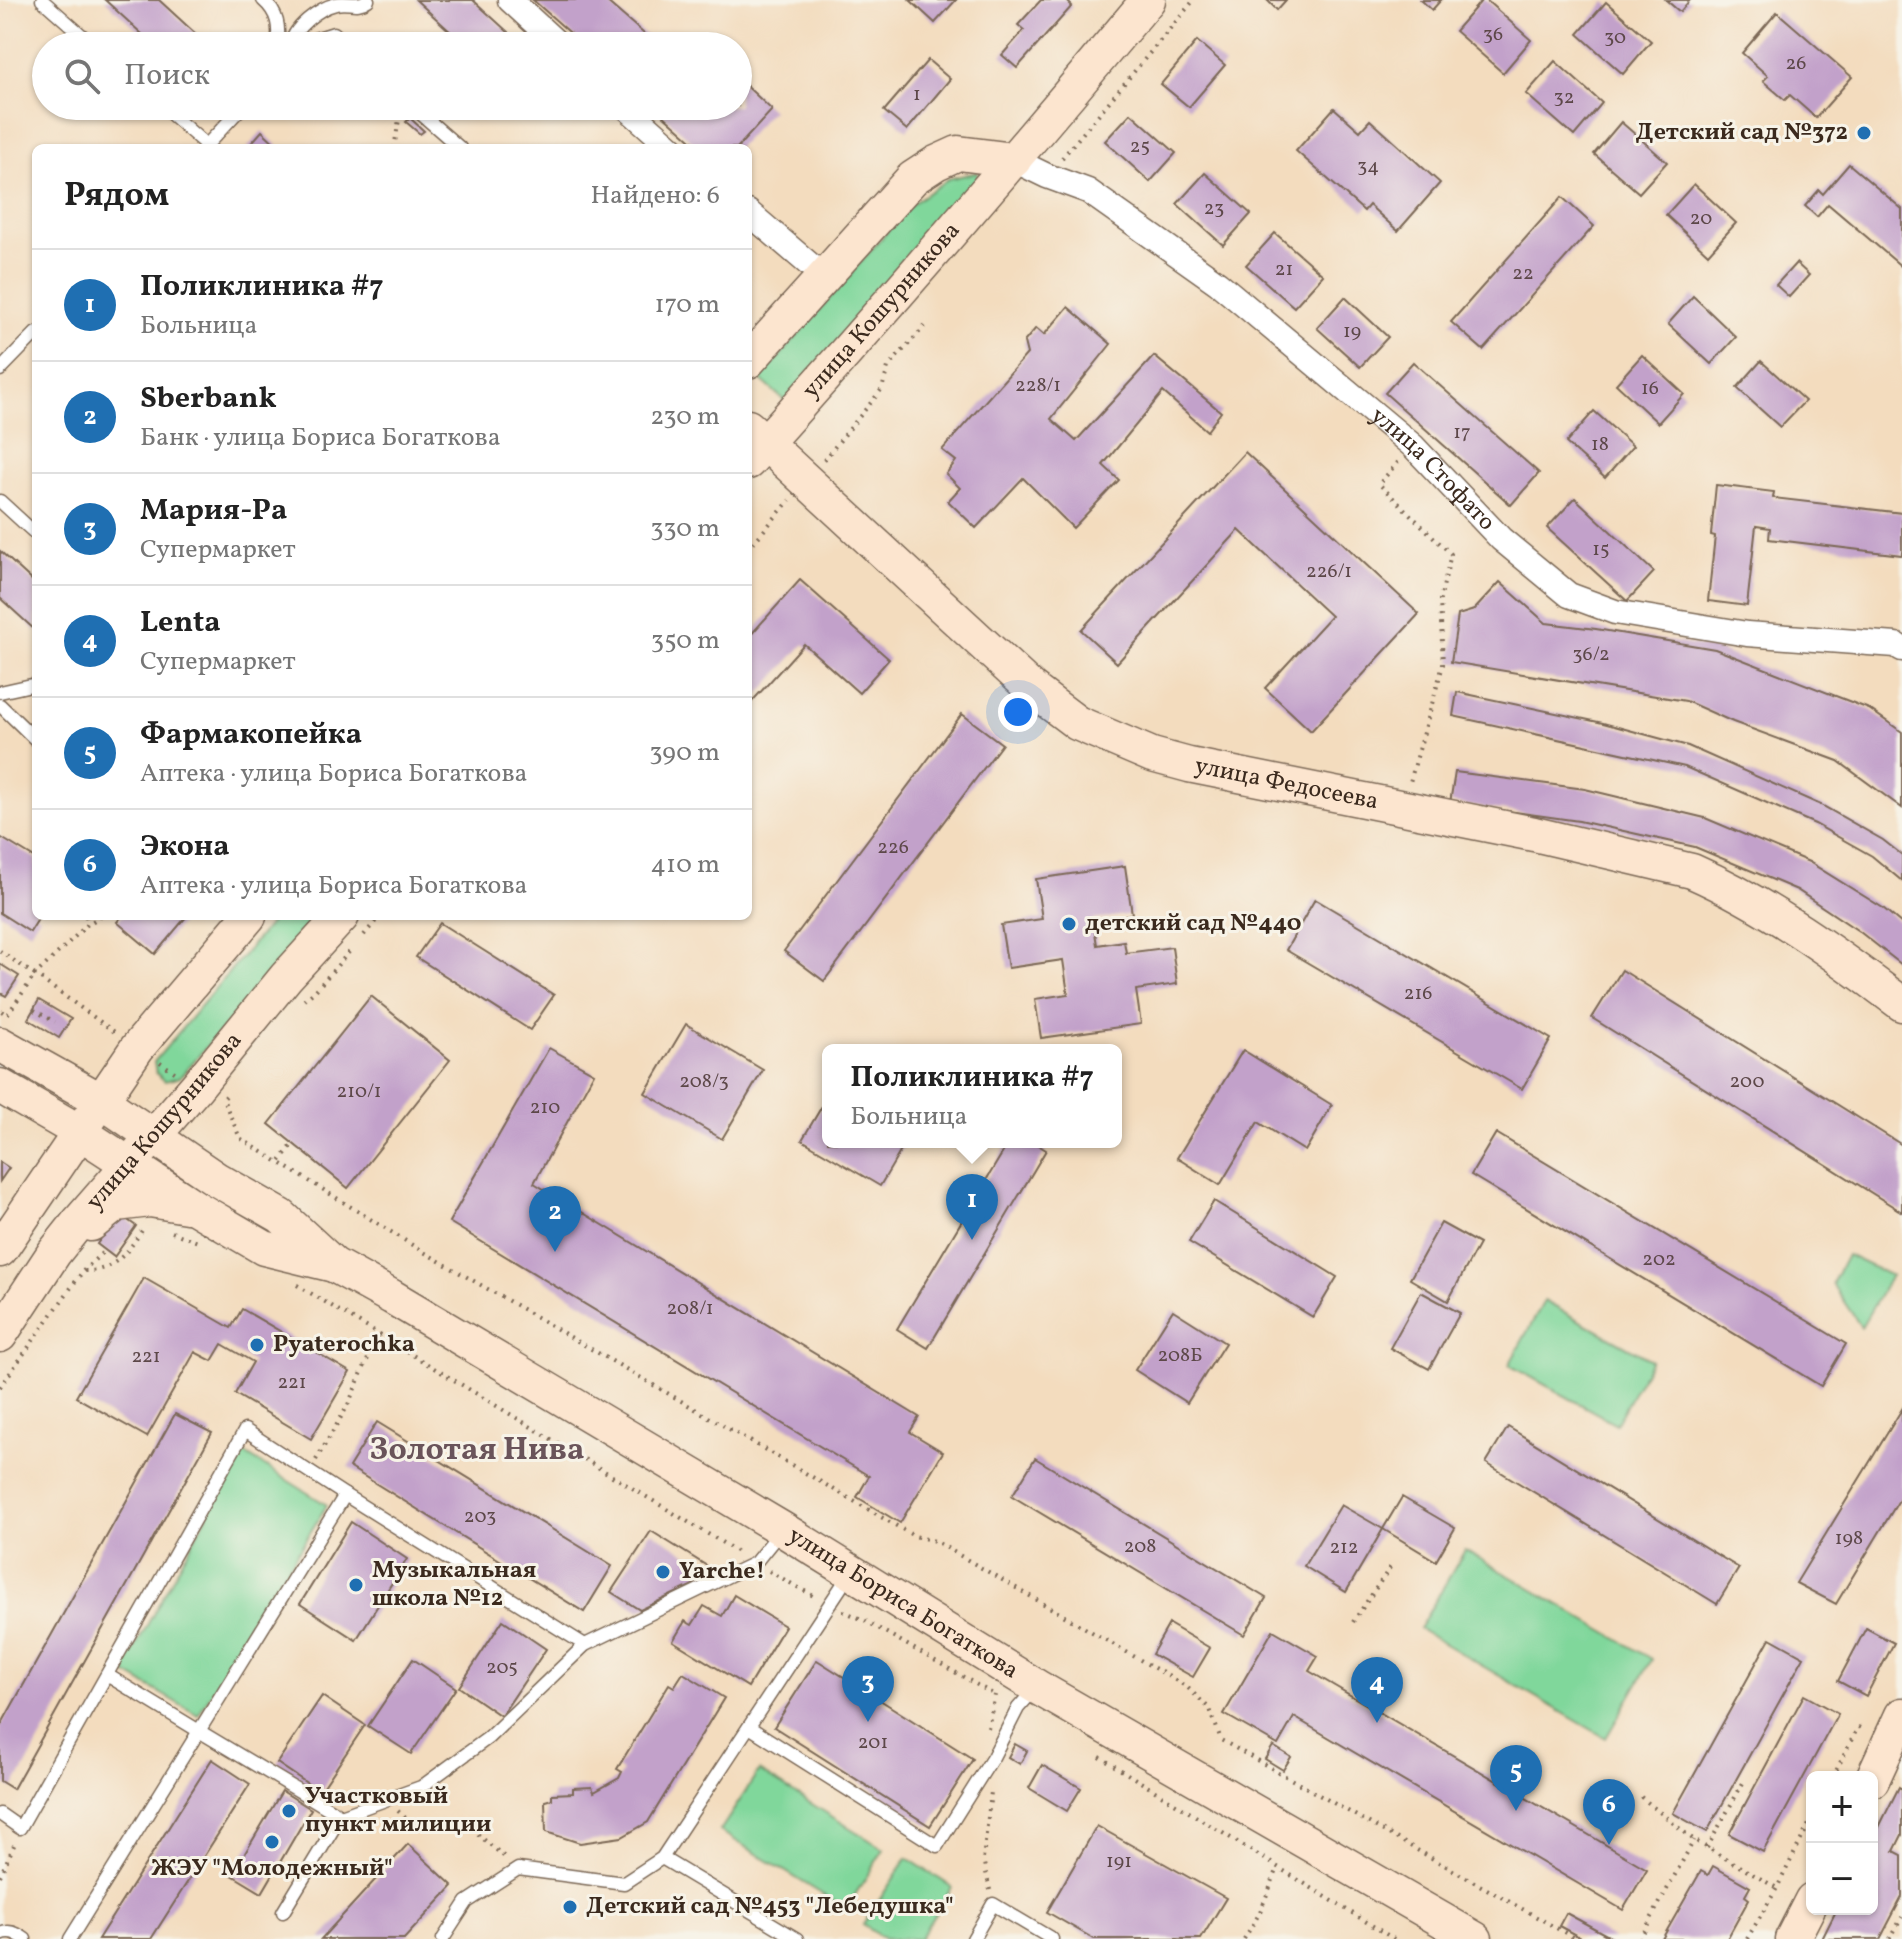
<!DOCTYPE html>
<html lang="ru">
<meta charset="utf-8">
<style>
:root{--surface:#fff;--page:#f6f6f6;--text:#222;--muted:#767676;--line:#e0e0e0;--accent:#1f6fb2}
body{margin:0;font-family:Vollkorn,serif;background:var(--page);color:var(--text)}
.controls{position:absolute;right:24px;bottom:24px;display:grid;overflow:hidden;border-radius:12px;box-shadow:0 2px 6px #0004}
.controls button{width:72px;height:72px;display:grid;place-items:center;padding:0;border:0;border-bottom:2px solid var(--line);background:var(--surface);color:var(--text);font:40px sans-serif}
.you{position:absolute;left:1018px;top:712px;width:28px;height:28px;margin:-20px;border:6px solid #fff;border-radius:50%;background:#1a73e8;box-shadow:0 0 0 12px #1a73e833}
.badge{display:grid;place-items:center;width:52px;height:52px;border-radius:50%;background:var(--accent);color:#fff;font-size:26px;font-weight:700}
.pin{position:absolute;translate:-50% -66px;filter:drop-shadow(0 2px 4px #0008)}
.pin::after{content:'';position:absolute;top:42px;width:28px;height:24px;background:inherit;clip-path:polygon(0 0,100% 0,50% 100%)}
.popup{position:absolute;left:822px;top:1044px;width:300px;height:104px;box-sizing:border-box;display:grid;place-content:center;border-radius:12px;background:var(--surface);filter:drop-shadow(0 2px 6px #0005);font-size:26px;white-space:nowrap;color:var(--muted)}
.popup b{font-size:30px;color:var(--text)}
.popup::after{content:'';position:absolute;left:50%;top:100%;margin-left:-16px;border:16px solid transparent;border-top-color:var(--surface)}
.list{margin:0;padding:0;list-style:none}
h2{display:flex;justify-content:space-between;align-items:center;height:104px;margin:0;padding:0 32px;font-size:34px}
h2 small{font-size:26px;font-weight:400;color:var(--muted)}
.list li{display:grid;grid-template-columns:52px 1fr auto;gap:24px;align-items:center;box-sizing:border-box;height:112px;padding:0 32px;border-top:2px solid var(--line)}
.list b{display:block;font-size:30px;white-space:nowrap}
.list p{margin:0;font-size:26px;white-space:nowrap;color:var(--muted)}
.list em{font-size:26px;font-style:normal;color:var(--muted)}
.icon{flex:none;width:44px;height:44px;fill:none;stroke:currentColor;stroke-width:2;stroke-linecap:round;stroke-linejoin:round}
.map{position:relative;flex:none;width:1902px;height:1939px;overflow:hidden}
.search{position:absolute;background:var(--surface);box-shadow:0 2px 6px #0004;left:32px;top:32px;width:720px;height:88px;display:flex;align-items:center;gap:20px;box-sizing:border-box;padding:0 28px;border-radius:44px;color:var(--muted);font-size:30px}
.panel{position:absolute;background:var(--surface);box-shadow:0 2px 6px #0004;left:32px;top:144px;width:720px;height:776px;border-radius:12px}
.map>svg:first-child{display:block}
</style>
<div class="map">
<svg width="1902" height="1939" viewBox="0 0 1902 1939">
<rect width="100%" height="100%" fill="#f7f3e8"/>
<filter id="ink" filterUnits="userSpaceOnUse"><feTurbulence type="fractalNoise" baseFrequency=".0125" numOctaves="2"/><feDisplacementMap in="SourceGraphic" scale="16" xChannelSelector="R" yChannelSelector="G"/><feConvolveMatrix kernelMatrix="1 2 1 2 8 2 1 2 1" color-interpolation-filters="sRGB"/></filter>
<filter id="wash" filterUnits="userSpaceOnUse"><feTurbulence type="fractalNoise" baseFrequency=".006" numOctaves="4" result="noise"/><feDisplacementMap in="SourceGraphic" scale="32" xChannelSelector="R" yChannelSelector="G"/><feGaussianBlur stdDeviation="1.8" result="paint"/><feColorMatrix in="noise" values="0 0 0 0 0 0 0 0 0 0 0 0 0 0 0 0 0 1.4 0 .05"/><feComposite in="paint" operator="in"/></filter>
<g filter="url(#wash)">
<rect width="100%" height="100%" fill="#f3dcbe"/>
<g fill="#80d79b" stroke="#5e805c" stroke-width="2">
<path d="M978 172V185L786 402 760 379 910 205 948 179Z"/>
<path d="M276 916H321L180 1077 165 1081 156 1073 154 1062Z"/>
<path d="M1847 1255 1891 1276 1861 1327 1832 1284Z"/>
<path d="M1544 1301 1651 1360 1616 1424 1509 1365Z"/>
<path d="M242 1452 327 1505 198 1715 122 1671Z"/>
<path d="M1465 1550 1652 1659 1606 1738 1419 1629Z"/>
<path d="M759 1771 884 1849 846 1909 720 1831Z"/>
<path d="M907 1858 952 1887 919 1939H885L863 1925Z"/>
</g>
<g id="blocks">
<g fill="#c2a1ca">
<path d="M105 0H159L209 46H155Z"/>
<path d="M416 0H473L519 42 515 46H466Z"/>
<path d="M533 0H605L658 46H585Z"/>
<path d="M910 0H956L935 23Z"/>
<path d="M1041 0H1066L1072 6 1017 68 1002 55 1024 30 1018 25Z"/>
<path d="M1267 0H1286L1277 10Z"/>
<path d="M1421 0H1441L1432 10Z"/>
<path d="M1482 0H1486L1531 40 1503 73 1455 31Z"/>
<path d="M1666 0H1690L1680 12Z"/>
<path d="M1606 2 1651 41 1623 74 1578 34Z"/>
<path d="M1777 12 1852 77 1816 118 1790 95 1785 100 1763 81 1768 76 1742 53Z"/>
<path d="M1197 41 1225 65 1189 107 1161 84Z"/>
<path d="M928 60 950 79 907 130 884 111Z"/>
<path d="M1555 61 1602 103 1574 136 1526 94Z"/>
<path d="M738 78 772 110 737 148H700L653 106H738Z"/>
<path d="M1334 108 1360 131 1370 120 1440 183 1398 231 1369 205 1364 211 1296 151Z"/>
<path d="M1131 113 1176 153 1150 182 1105 141Z"/>
<path d="M410 118 424 131 420 134 406 122Z"/>
<path d="M1621 122 1667 162 1639 193 1594 154Z"/>
<path d="M262 131 280 148H247Z"/>
<path d="M1849 164 1902 209V267L1828 204 1817 217 1805 206 1819 190 1823 194Z"/>
<path d="M1205 173 1251 214 1223 245 1177 204Z"/>
<path d="M1694 184 1736 223 1708 254 1666 215Z"/>
<path d="M1562 197 1594 226 1483 350 1451 322Z"/>
<path d="M1275 233 1323 275 1294 307 1246 265Z"/>
<path d="M1796 263 1809 275 1789 297 1776 285Z"/>
<path d="M1693 296 1736 337 1711 364 1668 324Z"/>
<path d="M1345 297 1388 337 1360 367 1317 328Z"/>
<path d="M1068 307 1111 344 1051 419 1076 441 1154 356 1221 412 1207 431 1163 392 1103 465 1119 480 1073 528 1023 478 976 528 948 501 960 488 946 474 956 461 942 450 1027 354 1024 342 1036 328 1044 335Z"/>
<path d="M1642 355 1684 394 1658 423 1616 384Z"/>
<path d="M1761 361 1805 401 1780 427 1737 388Z"/>
<path d="M1413 362 1539 473 1511 505 1385 393Z"/>
<path d="M1594 411 1633 446 1605 478 1566 443Z"/>
<path d="M1245 452 1419 614 1311 731 1265 688 1331 616 1239 530 1117 663 1081 630Z"/>
<path d="M1716 485 1774 492 1773 498 1902 513V555L1769 539 1770 528 1756 526 1747 606 1708 601 1715 536 1711 535Z"/>
<path d="M1575 498 1654 572 1627 601 1547 528Z"/>
<path d="M0 551 36 584V631L0 598Z"/>
<path d="M800 580 889 659 859 693 804 644 748 706V638Z"/>
<path d="M1500 582 1546 623 1596 629 1715 649 1869 709 1902 732V808L1838 761 1733 722 1686 701 1451 662 1458 615 1474 610Z"/>
<path d="M1457 692 1603 723 1688 746 1823 806 1883 840 1902 855V881L1872 856 1815 824 1685 767 1453 716Z"/>
<path d="M962 714 1002 744 824 981 784 951Z"/>
<path d="M1455 772 1585 789 1705 818 1809 862 1883 908 1902 924V965L1860 932 1797 890 1695 847 1579 821 1450 803Z"/>
<path d="M0 837 36 859V916H40L30 932 0 913Z"/>
<path d="M1125 866 1132 914 1093 920 1097 945 1124 941 1126 953 1172 947 1177 984 1136 990 1141 1024 1041 1038 1035 999 1068 994 1063 960 1008 968 1001 925 1042 919 1036 879Z"/>
<path d="M1315 899 1551 1039 1522 1089 1286 950Z"/>
<path d="M122 916H187L155 954 117 922Z"/>
<path d="M440 923 554 995 530 1030 416 957Z"/>
<path d="M0 964 19 976 6 996 0 993Z"/>
<path d="M1622 970 1902 1145V1212L1592 1018Z"/>
<path d="M371 996 450 1060 348 1188 269 1124Z"/>
<path d="M39 1000 71 1019 59 1038 28 1019Z"/>
<path d="M686 1024 763 1070 722 1139 645 1093Z"/>
<path d="M549 1048 594 1073 534 1183 919 1417 910 1432 943 1452 900 1523 857 1497 869 1476 449 1222Z"/>
<path d="M1243 1050 1332 1105 1305 1151 1258 1122 1220 1185 1177 1158Z"/>
<path d="M828 1096V1142H906L880 1186 802 1140Z"/>
<path d="M1496 1133 1846 1344 1821 1386 1471 1175Z"/>
<path d="M1009 1142H1033L1046 1150 928 1348 897 1329Z"/>
<path d="M0 1162 9 1168 0 1181Z"/>
<path d="M1214 1201 1337 1277 1313 1317 1189 1242Z"/>
<path d="M119 1214 136 1226 114 1257 97 1244Z"/>
<path d="M1441 1223 1479 1244 1448 1301 1410 1279Z"/>
<path d="M144 1278 231 1328 242 1309 350 1372 311 1439 235 1394 253 1362 222 1344 212 1361 195 1352 147 1437 76 1397Z"/>
<path d="M1421 1292 1460 1313 1429 1369 1390 1348Z"/>
<path d="M1173 1310 1225 1343 1187 1403 1135 1370Z"/>
<path d="M1902 1409V1495L1836 1604 1796 1583Z"/>
<path d="M175 1414 212 1433 13 1789 0 1781V1727Z"/>
<path d="M377 1422 612 1566 584 1612 349 1467Z"/>
<path d="M1508 1427 1739 1568 1717 1604 1486 1463Z"/>
<path d="M1035 1458 1266 1598 1244 1635 1012 1496Z"/>
<path d="M1402 1497 1455 1528 1436 1561 1383 1529Z"/>
<path d="M1341 1505 1383 1529 1346 1592 1304 1566Z"/>
<path d="M351 1522 407 1559 356 1640 300 1604Z"/>
<path d="M651 1531 707 1566 693 1585 640 1610 611 1592Z"/>
<path d="M734 1595 785 1626 748 1687 673 1641 685 1621 692 1625 704 1606 722 1616Z"/>
<path d="M503 1620 546 1649 501 1716 459 1687Z"/>
<path d="M1169 1624 1210 1648 1193 1677 1152 1654Z"/>
<path d="M1866 1628 1894 1643 1866 1696 1838 1681Z"/>
<path d="M1273 1630 1318 1656 1309 1671 1647 1869 1623 1910 1294 1717 1278 1745 1224 1714Z"/>
<path d="M1770 1638 1804 1657 1707 1832 1673 1813Z"/>
<path d="M413 1659 456 1688 411 1754 368 1726Z"/>
<path d="M817 1660 973 1759 930 1826 774 1727Z"/>
<path d="M683 1673 724 1698 648 1822 622 1837 580 1843 546 1832 545 1801 552 1799V1794L573 1793V1788L592 1787 594 1792 619 1778 622 1772 617 1769 669 1684 674 1687Z"/>
<path d="M1804 1695 1838 1714 1763 1852 1729 1834Z"/>
<path d="M322 1696 365 1725 320 1792 277 1763Z"/>
<path d="M1015 1744 1027 1751 1020 1764 1008 1757Z"/>
<path d="M1273 1746 1291 1757 1283 1770 1265 1759Z"/>
<path d="M212 1759 250 1784 151 1939H98Z"/>
<path d="M1042 1765 1081 1788 1067 1811 1029 1788Z"/>
<path d="M1899 1787 1902 1789V1835L1894 1851 1902 1855V1897L1880 1939H1822L1837 1909H1872V1841Z"/>
<path d="M282 1791 311 1809 262 1893 232 1875Z"/>
<path d="M1097 1826 1226 1898 1201 1939H1094L1047 1912Z"/>
<path d="M408 1844 453 1886 404 1939H321Z"/>
<path d="M1713 1866 1750 1887 1745 1896 1749 1899 1727 1939H1662L1701 1871 1708 1875Z"/>
<path d="M1566 1913 1614 1939H1583L1559 1926Z"/>
</g>
</g>
</g>
<g filter="url(#ink)">
<use href="#blocks" fill-opacity="0" stroke="#7b6856" stroke-width="2"/>
<g fill="none" stroke-linecap="round" stroke-linejoin="round">
<defs>
<g id="lane">
<path d="M42 0 94 46"/>
<path d="M263 0C278 13 280 27 277 46"/>
<path d="M291 46C292 28 319 8 336 4 348 1 357 8 368 0"/>
<path d="M306 46 315 39 334 33 348 46"/>
<path d="M162 106 206 145"/>
<path d="M412 106 460 148"/>
<path d="M204 148 243 106"/>
<path d="M0 370 36 333"/>
<path d="M0 501 36 534"/>
<path d="M0 692 36 684"/>
<path d="M0 705 36 740"/>
<path d="M107 1675 199 1731 345 1495 585 1645"/>
<path d="M749 1727 937 1846 993 1757 1018 1708 1035 1689"/>
<path d="M0 1814 20 1828 245 1430 345 1495"/>
<path d="M662 1858 797 1939"/>
<path d="M283 1912 341 1816"/>
<path d="M0 1934C10 1929 17 1934 25 1939"/>
<path d="M70 1939 199 1731 341 1816 421 1787 488 1738 585 1645 755 1563 780 1532"/>
<path d="M443 1939 467 1902 518 1869 624 1883 662 1858 849 1575"/>
<path d="M973 1939 993 1904 1052 1939"/>
</g>
<g id="street">
<path d="M510 0 560 46"/>
<path d="M625 106 672 148"/>
<path id="s1" d="M1014 160 1047 176 1088 191 1218 283 1413 446 1501 539 1569 595 1615 612 1747 634 1896 645 1902 649"/>
<path d="M748 212 823 276"/>
</g>
<g id="secondary">
<path d="M748 361 913 178 936 163 958 153 1014 160"/>
<path id="s2" d="M748 427 1032 689 1077 723 1152 755 1189 765 1534 834 1692 871C1767 904 1837 955 1902 1004"/>
<path id="s3" d="M748 462C885 310 1017 157 1148 0"/>
<path id="s4" d="M0 1044 100 1100 216 1179 281 1216 334 1265 392 1297 782 1529 1037 1687 1475 1939"/>
<path d="M0 1086 78 1131 196 1208 264 1248 330 1264"/>
<path d="M91 1224 116 1204 150 1200 187 1206"/>
<path d="M0 1250 137 1048 249 916"/>
<path id="s5" d="M0 1335 54 1253 77 1224 197 1086 286 977 342 916"/>
<path d="M1872 1780 1902 1715"/>
<path d="M1792 1939 1812 1900"/>
</g>
</defs>
<use href="#lane" stroke="#7b6856" stroke-width="15"/>
<use href="#street" stroke="#7b6856" stroke-width="27"/>
<use href="#secondary" stroke="#7b6856" stroke-width="37"/>
<g stroke="#7b6856" stroke-width="4" stroke-dasharray="2 6" stroke-linecap="butt">
<path d="M256 111 263 112 296 106"/>
<path d="M394 148 400 114"/>
<path d="M1062 158 1194 0"/>
<path d="M824 460 882 389 888 367 925 326"/>
<path d="M1398 462 1379 484 1451 554 1440 600 1443 665 1410 782"/>
<path d="M748 549 790 500"/>
<path d="M86 916 88 924"/>
<path d="M101 916 88 924 35 975 116 1033"/>
<path d="M364 935 380 916"/>
<path d="M0 951 35 975 7 1015 0 1010"/>
<path d="M304 1000 314 992 350 951"/>
<path d="M34 1010 55 1022"/>
<path d="M160 1062 176 1073"/>
<path d="M226 1096 223 1099 240 1138 417 1248 914 1536 935 1541 1187 1687 1210 1709 1221 1740 1576 1939"/>
<path d="M280 1161 293 1144"/>
<path d="M172 1232 198 1242"/>
<path d="M83 1271 105 1250"/>
<path d="M297 1285 741 1554"/>
<path d="M0 1387 83 1271C114 1272 127 1253 143 1229"/>
<path d="M316 1460 347 1407 379 1333"/>
<path d="M769 1571 817 1598"/>
<path d="M843 1611 864 1620 993 1694"/>
<path d="M1353 1622 1391 1566"/>
<path d="M988 1728 995 1695"/>
<path d="M1100 1757 1394 1939"/>
<path d="M1833 1777 1858 1727 1865 1730"/>
<path d="M1641 1797 1694 1840 1777 1888"/>
<path d="M398 1811 410 1822 466 1824 508 1860"/>
<path d="M1707 1848 1744 1781"/>
<path d="M0 1876 16 1841"/>
<path d="M990 1890 983 1859 991 1792"/>
<path d="M1244 1939 1259 1914 1278 1868"/>
<path d="M1640 1939 1694 1840"/>
<path d="M1747 1939 1777 1888 1812 1818"/>
<path d="M1890 1939 1902 1917"/>
</g>
<use href="#lane" stroke="#fff" stroke-width="12"/>
<use href="#street" stroke="#fff" stroke-width="24"/>
<use href="#secondary" stroke="#fce5cf" stroke-width="34"/>
</g>
</g>
<g fill="#1f6fb2" stroke="#f7f3e8" stroke-width="3">
<circle cx="1864" cy="133" r="8"/>
<circle cx="1069" cy="924" r="8"/>
<circle cx="257" cy="1345" r="8"/>
<circle cx="663" cy="1572" r="8"/>
<circle cx="356" cy="1585" r="8"/>
<circle cx="289" cy="1811" r="8"/>
<circle cx="272" cy="1842" r="8"/>
<circle cx="570" cy="1907" r="8"/>
</g>
<g text-anchor="middle" dominant-baseline="central" stroke-width="6" stroke-linejoin="round" paint-order="stroke">
<g font-size="20" fill="#5d4849">
<text x="1493" y="35">36</text>
<text x="1615" y="38">30</text>
<text x="1796" y="64">26</text>
<text x="917" y="95">1</text>
<text x="1564" y="98">32</text>
<text x="1140" y="147">25</text>
<text x="1368" y="167">34</text>
<text x="1214" y="209">23</text>
<text x="1701" y="219">20</text>
<text x="1284" y="270">21</text>
<text x="1523" y="274">22</text>
<text x="1352" y="332">19</text>
<text x="1038" y="386">228/1</text>
<text x="1650" y="389">16</text>
<text x="1462" y="433">17</text>
<text x="1600" y="445">18</text>
<text x="1601" y="550">15</text>
<text x="1329" y="572">226/1</text>
<text x="1591" y="655">36/2</text>
<text x="893" y="848">226</text>
<text x="1418" y="994">216</text>
<text x="704" y="1082">208/3</text>
<text x="1747" y="1082">200</text>
<text x="359" y="1092">210/1</text>
<text x="545" y="1108">210</text>
<text x="1659" y="1260">202</text>
<text x="690" y="1309">208/1</text>
<text x="1180" y="1356">208Б</text>
<text x="146" y="1357">221</text>
<text x="292" y="1383">221</text>
<text x="480" y="1517">203</text>
<text x="1849" y="1539">198</text>
<text x="1140" y="1547">208</text>
<text x="1344" y="1548">212</text>
<text x="502" y="1668">205</text>
<text x="873" y="1743">201</text>
<text x="1119" y="1862">191</text>
</g>
<g font-size="24" font-weight="bold" fill="#3b2a1e" stroke="#f7f3e8" text-anchor="start">
<text x="1848" y="133" text-anchor="end">Детский сад №372</text>
<text x="1085" y="924">детский сад №440</text>
<text x="273" y="1345">Pyaterochka</text>
<text x="372" y="1571">Музыкальная<tspan x="372" dy="28">школа №12</tspan></text>
<text x="679" y="1572">Yarche!</text>
<text x="305" y="1797">Участковый<tspan x="305" dy="28">пункт милиции</tspan></text>
<text x="272" y="1869" text-anchor="middle">ЖЭУ "Молодежный"</text>
<text x="586" y="1907">Детский сад №453 "Лебедушка"</text>
</g>
<g font-size="24" fill="#3b2a1e" stroke="#f7f3e8">
<text stroke="none"><textPath href="#s3" startOffset="202">улица Кошурникова</textPath></text>
<text stroke="none"><textPath href="#s1" startOffset="524">улица Стофато</textPath></text>
<text stroke="none"><textPath href="#s2" startOffset="662">улица Федосеева</textPath></text>
<text stroke="none"><textPath href="#s5" startOffset="270">улица Кошурникова</textPath></text>
<text stroke="none"><textPath href="#s4" startOffset="1064">улица Бориса Богаткова</textPath></text>
</g>
<g font-size="32" font-weight="bold" fill="#6a545a" stroke="#f7f3e8">
<text x="477" y="1451">Золотая Нива</text>
</g>
</g>
</svg>
<div class="controls">
<button>+</button>
<button>−</button>
</div>
<div class="you"></div>
<div class="pin badge" style="left:972px;top:1240px">1</div>
<div class="popup"><b>Поликлиника #7</b>Больница</div>
<div class="pin badge" style="left:555px;top:1252px">2</div>
<div class="pin badge" style="left:868px;top:1722px">3</div>
<div class="pin badge" style="left:1377px;top:1723px">4</div>
<div class="pin badge" style="left:1516px;top:1811px">5</div>
<div class="pin badge" style="left:1609px;top:1845px">6</div>
<div class="search"><svg class="icon" aria-label="search" viewBox="0 0 24 24"><circle cx="10" cy="10" r="6"/><path d="M15 15l6 6"/></svg>Поиск</div>
<section class="panel">
<h2>Рядом<small>Найдено: 6</small></h2>
<ul class="list">
<li><span class="badge">1</span><div><b>Поликлиника #7</b><p>Больница</p></div><em>170 m</em></li>
<li><span class="badge">2</span><div><b>Sberbank</b><p>Банк · улица Бориса Богаткова</p></div><em>230 m</em></li>
<li><span class="badge">3</span><div><b>Мария-Ра</b><p>Супермаркет</p></div><em>330 m</em></li>
<li><span class="badge">4</span><div><b>Lenta</b><p>Супермаркет</p></div><em>350 m</em></li>
<li><span class="badge">5</span><div><b>Фармакопейка</b><p>Аптека · улица Бориса Богаткова</p></div><em>390 m</em></li>
<li><span class="badge">6</span><div><b>Экона</b><p>Аптека · улица Бориса Богаткова</p></div><em>410 m</em></li>
</ul>
</section>
</div>
